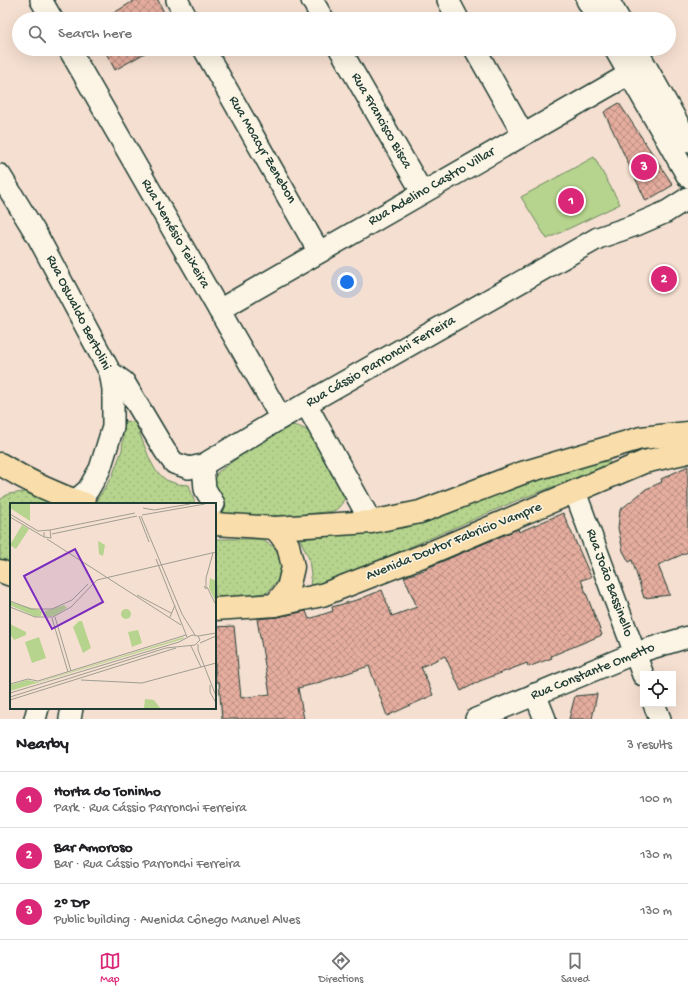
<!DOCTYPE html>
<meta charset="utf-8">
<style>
:root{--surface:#fff;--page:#f2f2f2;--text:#202124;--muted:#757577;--line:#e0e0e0;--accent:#db2777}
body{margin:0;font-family:"Gochi Hand",sans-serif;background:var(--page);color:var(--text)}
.controls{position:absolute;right:12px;bottom:12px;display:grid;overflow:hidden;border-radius:0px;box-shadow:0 4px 16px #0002}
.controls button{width:36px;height:36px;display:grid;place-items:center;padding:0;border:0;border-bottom:1px solid var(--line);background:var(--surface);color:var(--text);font:20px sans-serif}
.you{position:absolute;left:347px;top:282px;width:14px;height:14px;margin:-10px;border:3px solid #fff;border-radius:50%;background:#1a73e8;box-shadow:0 0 0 6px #1a73e833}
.badge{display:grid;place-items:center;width:26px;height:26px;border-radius:50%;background:var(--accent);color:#fff;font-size:13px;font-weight:700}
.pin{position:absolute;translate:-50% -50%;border:2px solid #fff;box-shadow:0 1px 4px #0006}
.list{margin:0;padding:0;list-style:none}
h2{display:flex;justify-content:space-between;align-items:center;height:52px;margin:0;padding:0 16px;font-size:17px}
h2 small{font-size:13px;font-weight:400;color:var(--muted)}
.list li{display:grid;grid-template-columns:26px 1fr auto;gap:12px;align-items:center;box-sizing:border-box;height:56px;padding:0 16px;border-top:1px solid var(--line)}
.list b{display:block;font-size:15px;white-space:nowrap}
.list p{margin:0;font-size:13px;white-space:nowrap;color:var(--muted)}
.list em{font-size:13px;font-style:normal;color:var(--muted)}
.icon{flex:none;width:22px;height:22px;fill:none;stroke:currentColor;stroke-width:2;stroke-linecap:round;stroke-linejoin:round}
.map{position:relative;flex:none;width:688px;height:719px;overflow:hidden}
.search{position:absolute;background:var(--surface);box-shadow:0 4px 16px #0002;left:12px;right:12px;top:12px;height:44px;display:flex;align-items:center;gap:10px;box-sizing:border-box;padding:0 14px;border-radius:22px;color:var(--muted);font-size:15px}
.sheet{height:220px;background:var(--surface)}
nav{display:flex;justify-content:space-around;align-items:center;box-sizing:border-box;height:56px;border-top:1px solid var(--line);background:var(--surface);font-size:11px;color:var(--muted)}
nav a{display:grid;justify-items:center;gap:2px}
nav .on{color:var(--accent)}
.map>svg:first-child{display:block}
</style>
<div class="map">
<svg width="688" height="719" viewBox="0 0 688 719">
<defs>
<pattern id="grass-dots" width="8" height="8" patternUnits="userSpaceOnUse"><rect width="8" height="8" fill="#b6d48d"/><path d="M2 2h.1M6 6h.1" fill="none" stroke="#9cb77a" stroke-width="1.8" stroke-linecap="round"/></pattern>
<pattern id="building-cross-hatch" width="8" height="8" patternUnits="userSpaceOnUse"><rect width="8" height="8" fill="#e5ad9e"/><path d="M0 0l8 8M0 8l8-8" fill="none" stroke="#b98e82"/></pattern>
</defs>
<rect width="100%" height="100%" fill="#f5dfd0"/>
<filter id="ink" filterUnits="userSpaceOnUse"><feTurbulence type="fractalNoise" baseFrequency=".025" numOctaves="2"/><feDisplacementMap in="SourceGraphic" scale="8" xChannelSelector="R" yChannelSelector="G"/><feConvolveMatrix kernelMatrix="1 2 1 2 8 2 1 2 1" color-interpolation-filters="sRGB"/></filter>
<g filter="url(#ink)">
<g fill="url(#grass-dots)" stroke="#6a8860">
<path d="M125 421 135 422 150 460 156 471 166 480 177 484 189 485 195 504H110L96 501 112 477 122 450Z"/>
<path d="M283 425C297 425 301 426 312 434L345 496C343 503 340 507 334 511L250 520 230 517 222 511 216 503 213 483 217 473Z"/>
<path d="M608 453 610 465 518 500 403 550 310 588 311 575 309 559 300 539 371 532Z"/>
<path d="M25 492 52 504H11V566L0 561V500L8 494Z"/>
<path d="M215 539H260L274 547 282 560 280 577 268 592 245 597 215 600Z"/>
</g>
<path fill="#b6d48d" stroke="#6a8860" d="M594 157 620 204 547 239 521 197Z"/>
<g fill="url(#building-cross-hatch)" stroke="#1f3d34">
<path d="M135 0H158L167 19H104Z"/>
<path d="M104 49H152L115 70Z"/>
<path d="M619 103 673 185 646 201 604 112Z"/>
<path d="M688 466V552L658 565 670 595 644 598 632 560 629 562 623 551 618 528 620 510 646 489 662 482 661 479Z"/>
<path d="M563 513 591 577 581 580 602 635 551 656 552 658 528 667 527 663 480 681 461 691 445 656 421 667 433 695 387 716 369 666 314 684 298 688 304 719H222L219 682H215V627L234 626 241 698 270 694 257 619 278 617 306 611 309 619 333 611 332 607 360 599 382 590 392 616 417 607 404 577 427 569V568L518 529 519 532Z"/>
<path d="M597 694 592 719H569L575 696Z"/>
</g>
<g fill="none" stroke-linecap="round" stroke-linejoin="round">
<defs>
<g id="minor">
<path d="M41 0 52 19"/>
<path d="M177 0 187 19"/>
<path d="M312 0 323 19"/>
<path d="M448 0 458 19"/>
<path d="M587 0 598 19"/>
<path d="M608 0 619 19"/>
<path d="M69 49 281 418"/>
<path d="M204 49 319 252"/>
<path d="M340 49 422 192"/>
<path d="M475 49 523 134"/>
<path d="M615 49 688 177"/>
<path d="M636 49 688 141"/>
<path d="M0 175 38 237 110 372 113 389V427L100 469 88 490 75 501"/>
<path d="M219 310 645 65"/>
<path d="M110 372 124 382 165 451 174 463 189 468 203 465 281 418 598 238 636 225 666 212 688 198"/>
<path d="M306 404 371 522"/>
<path d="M203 465 205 489 214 504"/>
<path d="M575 492 643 675"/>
<path d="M535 694 545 719"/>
<path d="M654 704 660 719"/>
<path d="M35 719 38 708"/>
<path d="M70 719 72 708"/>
<path d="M476 719 635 653 688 637"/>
</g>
<g id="major">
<path d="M0 464C26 480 57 495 85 504"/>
<path d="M215 524 275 528 371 522 420 512 522 473 641 438 688 433"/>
<path d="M275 528 288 545 293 567 288 588 275 605"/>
<path d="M0 571 11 575"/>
<path d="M215 609 275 605 322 595 430 553 644 462 688 452"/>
</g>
</defs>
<use href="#minor" stroke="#1f3d34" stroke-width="24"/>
<use href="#major" stroke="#1f3d34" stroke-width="25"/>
<use href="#minor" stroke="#fcf5e5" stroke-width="21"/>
<use href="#major" stroke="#f9deab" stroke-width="22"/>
</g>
</g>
<g text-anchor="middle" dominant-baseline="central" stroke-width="3" stroke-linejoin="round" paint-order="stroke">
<g font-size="14" fill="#1f3d34" stroke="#fcf5e5">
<text transform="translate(381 121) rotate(60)">Rua Francisco Bisca</text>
<text transform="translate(262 150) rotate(60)">Rua Moacyr Zenebon</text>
<text transform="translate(432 187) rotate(-30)">Rua Adelino Castro Villar</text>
<text transform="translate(175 234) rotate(60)">Rua Nemésio Teixeira</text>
<text transform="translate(78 313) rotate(63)">Rua Oswaldo Bertolini</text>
<text transform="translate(381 362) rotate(-30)">Rua Cássio Parronchi Ferreira</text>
<text transform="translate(454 542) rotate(-22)">Avenida Doutor Fabricio Vampre</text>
<text transform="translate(609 583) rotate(70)">Rua João Bassinello</text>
<text transform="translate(593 672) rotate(-22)">Rua Constante Ometto</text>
</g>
</g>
<g transform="translate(10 503)">
<rect width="206" height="206" fill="#f5dfd0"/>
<path d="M0 1H20V18L0 5ZM12 22 19 26 6 46 0 42ZM88 38 95 42 93 53 89 51ZM200 75 206 78V99L199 85ZM0 99 32 108 31 113 26 114 0 102ZM54 102 57 105 44 113H33L35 108ZM69 118H72L81 145 73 150 63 124ZM0 121 16 129V132L4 137 0 131ZM128 127 132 140 122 144 118 129ZM174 134 173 136 0 188V182L17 177 28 179ZM135 196 144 197 150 205H134Z" fill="#b6d48d"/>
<path d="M111 111a5 5 0 1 1 10 0a5 5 0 1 1-10 0ZM29 134 36 155 22 160 15 139Z" fill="#b6d48d"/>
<path fill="none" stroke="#9f9e92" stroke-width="1" d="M133 5 144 7 180 1M0 11 28 28 40 27 41 35 34 34V29M132 12 195 1M129 13 139 39M131 13 172 111 185 132M0 14 34 34M40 27 125 10M42 31 127 13M37 36 171 122M146 56 177 134M194 83 196 86V75L203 50M197 84 206 102M127 92 161 110M0 98 21 106H42L62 97 78 81M0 104 25 114H43L61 104 87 77 206 49M45 114 61 168M160 114 165 102M42 115 58 169M188 133 206 130M190 140 206 133M188 141V147L206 193M181 143 191 164M71 177 132 180 206 160M0 181 18 176 28 178 176 132M200 182V189L206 200M0 190 169 139 182 132 188 133 190 137 185 142 156 145 0 194M0 197 166 145"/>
<path fill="#7b2cbf" fill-opacity="0.15" stroke="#7b2cbf" stroke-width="2" d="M65 46 93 99 42 126 14 73Z"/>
<rect width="206" height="206" fill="none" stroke="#1f3d34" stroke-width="2"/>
</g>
</svg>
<div class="controls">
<button><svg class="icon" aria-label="locate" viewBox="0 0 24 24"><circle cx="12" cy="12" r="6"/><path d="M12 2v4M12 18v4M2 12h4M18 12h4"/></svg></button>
</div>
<div class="you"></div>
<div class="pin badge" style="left:571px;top:201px">1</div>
<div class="pin badge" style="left:664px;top:279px">2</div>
<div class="pin badge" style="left:644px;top:167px">3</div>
<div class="search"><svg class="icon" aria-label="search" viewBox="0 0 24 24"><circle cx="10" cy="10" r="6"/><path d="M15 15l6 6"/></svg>Search here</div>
</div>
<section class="sheet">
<h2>Nearby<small>3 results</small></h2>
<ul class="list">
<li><span class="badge">1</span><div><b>Horta do Toninho</b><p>Park · Rua Cássio Parronchi Ferreira</p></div><em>100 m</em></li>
<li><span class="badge">2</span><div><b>Bar Amoroso</b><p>Bar · Rua Cássio Parronchi Ferreira</p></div><em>130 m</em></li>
<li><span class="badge">3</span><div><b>2º DP</b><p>Public building · Avenida Cônego Manuel Alves</p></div><em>130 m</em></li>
</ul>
</section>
<nav>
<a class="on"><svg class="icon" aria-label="map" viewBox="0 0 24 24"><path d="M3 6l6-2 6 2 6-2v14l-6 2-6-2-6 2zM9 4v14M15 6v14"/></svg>Map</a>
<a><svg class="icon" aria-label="directions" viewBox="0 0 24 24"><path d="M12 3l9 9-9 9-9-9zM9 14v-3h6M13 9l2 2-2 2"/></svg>Directions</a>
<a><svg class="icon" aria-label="saved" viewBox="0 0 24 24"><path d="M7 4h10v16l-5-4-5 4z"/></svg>Saved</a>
</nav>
